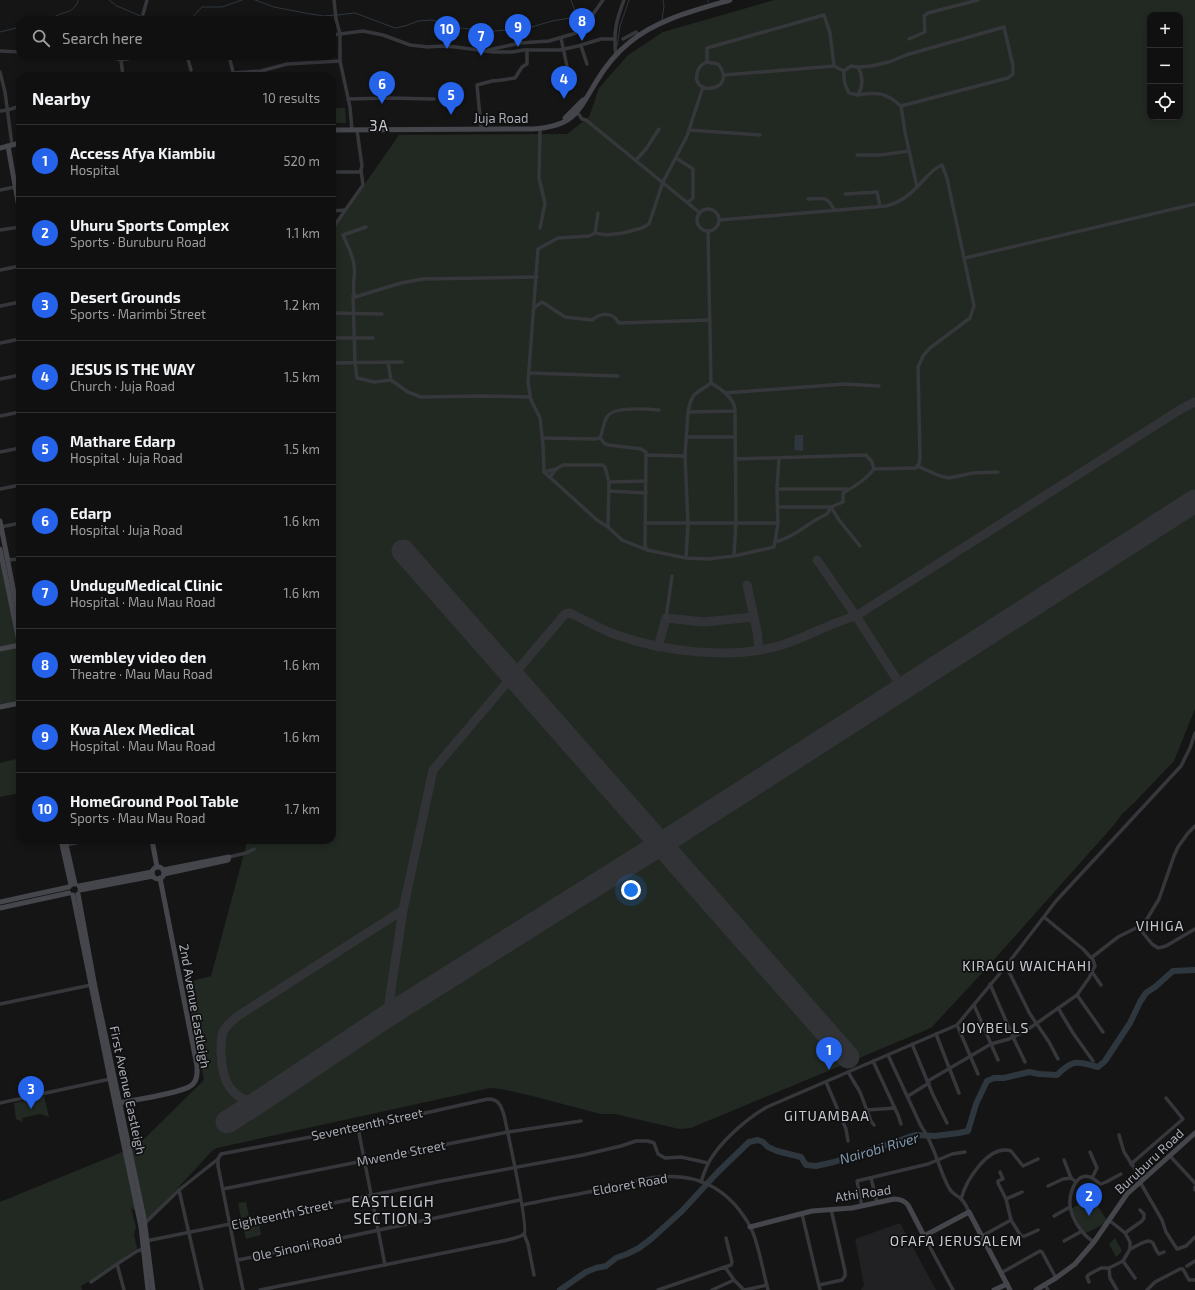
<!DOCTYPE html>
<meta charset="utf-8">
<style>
:root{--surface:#101010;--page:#191919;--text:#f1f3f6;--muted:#9c9d9f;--line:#303030;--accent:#2563eb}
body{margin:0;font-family:"Exo 2",sans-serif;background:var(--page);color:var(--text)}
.controls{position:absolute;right:12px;top:12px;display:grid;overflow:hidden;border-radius:8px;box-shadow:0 2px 6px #0003}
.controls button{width:36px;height:36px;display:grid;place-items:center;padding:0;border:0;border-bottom:1px solid var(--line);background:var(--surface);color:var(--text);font:20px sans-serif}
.you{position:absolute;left:631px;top:890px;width:14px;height:14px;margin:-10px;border:3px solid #fff;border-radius:50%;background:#1a73e8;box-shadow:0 0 0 6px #1a73e833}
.badge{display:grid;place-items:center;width:26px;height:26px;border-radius:50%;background:var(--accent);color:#fff;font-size:13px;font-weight:700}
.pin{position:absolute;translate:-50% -33px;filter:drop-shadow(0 1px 2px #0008)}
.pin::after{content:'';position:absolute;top:21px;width:14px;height:12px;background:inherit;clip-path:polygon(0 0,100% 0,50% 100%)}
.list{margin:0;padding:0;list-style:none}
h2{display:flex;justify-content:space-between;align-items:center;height:52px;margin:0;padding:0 16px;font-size:17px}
h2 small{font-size:13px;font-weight:400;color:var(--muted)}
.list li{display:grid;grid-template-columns:26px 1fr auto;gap:12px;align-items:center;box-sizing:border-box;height:72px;padding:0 16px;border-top:1px solid var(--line)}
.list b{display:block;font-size:15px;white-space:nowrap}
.list p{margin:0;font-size:13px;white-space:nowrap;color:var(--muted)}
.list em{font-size:13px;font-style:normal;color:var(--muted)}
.icon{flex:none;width:22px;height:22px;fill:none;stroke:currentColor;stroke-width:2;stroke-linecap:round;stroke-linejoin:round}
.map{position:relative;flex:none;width:1195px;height:1290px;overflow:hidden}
.search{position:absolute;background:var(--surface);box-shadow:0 2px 6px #0003;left:16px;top:16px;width:320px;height:44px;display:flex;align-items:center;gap:10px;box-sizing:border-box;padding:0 14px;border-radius:12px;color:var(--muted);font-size:15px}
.panel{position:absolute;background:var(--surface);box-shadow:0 2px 6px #0003;left:16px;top:72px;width:320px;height:772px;border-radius:12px}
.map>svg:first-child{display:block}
</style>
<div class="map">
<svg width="1195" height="1290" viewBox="0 0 1195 1290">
<rect width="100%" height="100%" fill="#151516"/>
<path fill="#212123" d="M900 1223 936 1290H861L864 1285 855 1239Z"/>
<g fill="#212922" fill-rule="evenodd">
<path d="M774 0H1195V709L1174 761 1133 804 1122 814 1114 825 983 972 931 1028 691 1128 679 1129 615 1114H601L528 1095 501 1089 490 1088 217 1148 213 1150 149 1219 131 1208 136 1227 134 1235 137 1248 100 1275 81 1286 82 1290H0V1202L137 1146 204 1080 185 983 211 976 246 846V840H332V231L399 135 567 134 589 117 599 88 628 55 663 32ZM1150 15H1180V117H1150Z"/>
<path d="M332 108H345L346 123H332Z"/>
<path d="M0 549 20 646V703L0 707Z"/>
<path d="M20 758V793L0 797V763Z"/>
<path d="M44 1096 49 1117 40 1114 22 1118 23 1122 16 1119 14 1103Z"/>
<path d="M1092 1197 1108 1222 1084 1234 1071 1209Z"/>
<path d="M246 1202 249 1216 241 1218 238 1203Z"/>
<path d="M259 1222 261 1235 246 1239 243 1225Z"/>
<path d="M1115 1238 1122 1251 1116 1257 1109 1244Z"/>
</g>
<path fill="#2f373e" d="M795 435H803V451L794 450Z"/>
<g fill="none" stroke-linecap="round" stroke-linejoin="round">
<g stroke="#2f373e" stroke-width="1">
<path d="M109 0 117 6 150 20"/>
<path d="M255 0 274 7 305 13 324 16 334 15"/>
<path d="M708 0V2"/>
<path d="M337 15 355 13 395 28 405 26 418 21 432 20 460 28 471 29 481 34 494 31 525 29 552 21 570 18 575 11 571 0"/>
<path d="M47 20C51 19 52 18 56 16 67 10 70 15 78 2V0"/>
<path d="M190 20 202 7H222L242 0"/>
<path d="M662 20 664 6 663 0"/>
<path d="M0 32 20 27"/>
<path d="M617 46 620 26 629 0"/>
</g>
<path stroke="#2f373e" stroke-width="6" d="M560 1290 586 1272 596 1268 606 1266 616 1258 627 1254 639 1248 651 1239 682 1211 717 1173 749 1142 758 1140 763 1142 768 1147 777 1151 801 1157 806 1165 816 1166 834 1162 886 1145 909 1137 916 1135 935 1136 959 1133 968 1131 976 1104 987 1081 994 1078H1004L1029 1072 1039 1074 1057 1075C1074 1058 1077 1062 1098 1067L1105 1061 1130 1023 1140 1002 1146 993 1155 987 1173 971 1195 970"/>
<g stroke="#323336" stroke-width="9">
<path d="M747 585 757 631 759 650"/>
<path d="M658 647 666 618 704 622 754 617"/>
<path d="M903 689 856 616 1181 409 1195 402"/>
<path d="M387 1016 403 910 433 770 565 614 570 613C585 620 599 628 614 634 663 652 732 660 782 645 807 637 830 623 856 616L817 560"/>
<path d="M263 1099C246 1106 229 1093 224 1075 222 1067 221 1059 221 1051 221 1045 221 1038 223 1032 226 1025 232 1021 238 1016L403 910"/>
</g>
<g stroke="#323336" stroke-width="23">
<path d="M403 551 848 1057"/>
<path d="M227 1122 263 1099 387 1016 661 844 1195 501"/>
</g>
<g stroke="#36373b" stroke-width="3.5">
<path d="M334 0 336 19 340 34V61L350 107 352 130"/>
<path d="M143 14 147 0"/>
<path d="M332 35 363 31 383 35 410 45 428 47 442 46 456 47 493 52H512L523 50H560L578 46 601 39H614"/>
<path d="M561 38 569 76"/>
<path d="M623 39 636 32 639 36"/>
<path d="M909 39 925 32 924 16 928 13 978 0"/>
<path d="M581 46 587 64"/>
<path d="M488 50 520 43 549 41 576 33 584 27 603 0"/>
<path d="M0 51 20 52"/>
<path d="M107 56 121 60 145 56"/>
<path d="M187 56 191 70"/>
<path d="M229 56 234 76"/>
<path d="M616 56C613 33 616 21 624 0"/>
<path d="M121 60 123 76"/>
<path d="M707 62V48L824 15 830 33 834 66 724 75"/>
<path d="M707 62 718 64C739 90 692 98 697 74 698 68 701 64 707 62Z"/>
<path d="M834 66 844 71"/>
<path d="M851 66 858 67C863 76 863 86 858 95L849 93C845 86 843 79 844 71Z"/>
<path d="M0 72 5 92 12 145"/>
<path d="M233 73 261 71 287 64 340 61"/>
<path d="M703 87 687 136 663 182 649 224 642 228 623 233 606 235 595 233 589 236 558 238 538 249 528 383 531 400 540 418 543 445 544 472 597 520 608 527 622 540 647 550 686 558 708 559 734 556 774 547 775 542C797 536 807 523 827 514L831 507 843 502V493C854 487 866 480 874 469L916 468 919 464 920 457 918 367 923 356 930 348 970 318 974 306 971 291 947 178 942 165C932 169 925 179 918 186 909 196 899 203 886 206L719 220"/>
<path d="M858 95C878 92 885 92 901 106L1008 78 1013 74V66L1004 27 906 55 889 62 871 66 858 67"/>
<path d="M348 99 388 98 434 99"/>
<path d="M901 106 905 132 917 187"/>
<path d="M0 111 8 110 20 106"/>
<path d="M577 112 582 119 586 120 700 213"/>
<path d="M481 128 477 85 492 81 502 80 515 78 522 67 527 64V50"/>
<path d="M540 128 539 178 545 203 540 228"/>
<path d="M689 130 760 135"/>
<path d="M857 155H881L909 151"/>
<path d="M676 158 693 169V198L688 202"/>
<path d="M636 160 646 149 659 129"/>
<path d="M332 172H359L361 170 362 166 357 130"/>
<path d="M0 190 20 186"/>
<path d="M845 194 877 192 880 206"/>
<path d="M808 199C822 198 828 196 834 210"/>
<circle cx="708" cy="220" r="11"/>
<path d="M332 211 345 210"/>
<path d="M366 227 343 235C347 245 353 255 354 265 356 275 351 288 355 297L401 283 423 279 537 277"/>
<path d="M332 229 363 185 361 170"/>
<path d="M0 230 20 227"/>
<path d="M708 231 711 383C721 389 735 398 735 411L688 412C692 391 695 395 711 383"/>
<path d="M595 233 598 213"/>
<path d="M965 258 1195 204"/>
<path d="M0 270 20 266"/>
<path d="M353 295 355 363 357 378 374 382 391 380"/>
<path d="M0 306 20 302"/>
<path d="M535 307 542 302 565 317 592 320C601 313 612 311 619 323L710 320"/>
<path d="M332 313 382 314"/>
<path d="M332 338H373"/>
<path d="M0 343 20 339"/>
<path d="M388 362 391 380 408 392 421 397 481 396 530 397"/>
<path d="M332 363 402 362"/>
<path d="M529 373 618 376"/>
<path d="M0 379 20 375"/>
<path d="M725 393 844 384 879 386"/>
<path d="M0 416 20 412"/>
<path d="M687 437H735"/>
<path d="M542 438 595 439 600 438C603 431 603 423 607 417 613 406 648 409 659 410"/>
<path d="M600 438 605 444 609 445 641 449 646 452 645 546 647 550"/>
<path d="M0 452 20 448"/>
<path d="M646 455 685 456"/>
<path d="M735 459 866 455 872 462 874 469"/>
<path d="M917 466 940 476 949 478 973 473 998 472"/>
<path d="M544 472 556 469"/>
<path d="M550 477 556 469 563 465H602L605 467 609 482 608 527"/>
<path d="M609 482 646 481"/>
<path d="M0 489 20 485"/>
<path d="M777 489H847"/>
<path d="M609 491 646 493"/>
<path d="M777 507H831L839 520 860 546"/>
<path d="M645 523H778"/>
<path d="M1 527 20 523"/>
<path d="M775 542 778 523 777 489 779 458"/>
<path d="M734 556 736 522 735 411"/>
<path d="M686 558 688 524 685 456 688 412"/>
<path d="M7 560 20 559"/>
<path d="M666 618 672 576"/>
<path d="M66 845 89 840"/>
<path d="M229 857 246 853 254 849"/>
<path d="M1138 927 1152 944 1158 948 1166 946 1195 929"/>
<path d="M1091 958 1118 937 1144 924 1159 899 1174 856 1178 847 1188 833 1195 826"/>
<path d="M1006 966 1030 1014 1049 1042 1058 1059"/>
<path d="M1092 972 1101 985"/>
<path d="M990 984 1013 1037 1025 1062"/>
<path d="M1077 995 1103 1032"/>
<path d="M0 1004 91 985"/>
<path d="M974 1005 998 1060"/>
<path d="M1058 1008 1073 1033 1093 1061"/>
<path d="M957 1025 978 1074"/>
<path d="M936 1034 959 1093"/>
<path d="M912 1044 933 1095 947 1123"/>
<path d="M888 1055 921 1126C935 1145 938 1168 949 1188 952 1194 957 1195 961 1199 965 1202 967 1208 969 1212"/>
<path d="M873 1061 898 1115 901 1124"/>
<path d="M848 1072 860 1092 871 1121 874 1125"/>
<path d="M928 1081 991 1044 1009 1039 1027 1030 1077 995 1089 978 1095 966 1093 960 1083 949 1044 917"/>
<path d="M826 1082 846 1129 848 1141"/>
<path d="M908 1096 929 1083"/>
<path d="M0 1103 110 1079"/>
<path d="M867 1110 895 1108"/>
<path d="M358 1128 385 1265"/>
<path d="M1119 1135 1124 1152 1142 1180"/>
<path d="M1090 1152 1097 1168 1092 1178"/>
<path d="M1170 1156 1195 1183"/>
<path d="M1064 1160 1071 1178 1076 1182"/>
<path d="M1131 1164 1183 1119 1166 1098"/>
<path d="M1000 1172 1003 1179 998 1181V1183L1006 1199"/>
<path d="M871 1178 877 1202"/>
<path d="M701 1182C704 1172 708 1162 714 1154 726 1137 749 1117 767 1107L957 1025 1006 966 1056 901 1181 766 1190 748 1195 733"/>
<path d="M1140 1182 1162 1220 1166 1232 1177 1249 1186 1246 1195 1237"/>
<path d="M1048 1186 1063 1179 1071 1178"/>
<path d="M1195 1187V1190"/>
<path d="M223 1189 508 1132 581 1121"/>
<path d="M179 1190 202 1290"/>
<path d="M961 1199C966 1181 988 1144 1011 1151L1023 1166 1038 1159"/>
<path d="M522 1205C550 1199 580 1194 608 1188 625 1185 642 1178 659 1177 702 1173 731 1191 751 1228 759 1245 763 1272 768 1290"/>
<path d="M862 1206 857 1181 928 1164 952 1154 965 1152"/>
<path d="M802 1214 820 1290"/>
<path d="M1054 1216 1070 1207"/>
<path d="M1011 1220 1021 1236H1025L1038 1230"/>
<path d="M145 1223 179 1190 218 1159"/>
<path d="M1125 1233 1142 1221 1144 1218V1214L1140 1210"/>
<path d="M524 1234 528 1244 534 1275"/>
<path d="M924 1236 953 1290"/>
<path d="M982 1236 1011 1220 1006 1199 1022 1192"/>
<path d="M146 1241 442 1181 583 1155 621 1146 636 1141H648L654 1143 658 1154 665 1158 681 1157 708 1163"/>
<path d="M1064 1241 1082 1231"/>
<path d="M1094 1242C1082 1235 1072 1219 1070 1206 1069 1195 1075 1172 1090 1177 1094 1178 1097 1182 1101 1184L1106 1182 1121 1174"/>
<path d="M1130 1249C1136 1247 1148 1237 1153 1243 1155 1247 1156 1251 1159 1254L1164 1252"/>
<path d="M238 1260 520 1200"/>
<path d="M1123 1261 1135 1278"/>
<path d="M1187 1266 1195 1261"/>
<path d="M725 1267 731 1265 732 1262 726 1238"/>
<path d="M1109 1268 1110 1278 1117 1290"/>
<path d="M1001 1273 1040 1251 1042 1252 1056 1278"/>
<path d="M91 1282 117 1264"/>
<path d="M1089 1282 1087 1277 1088 1275 1101 1268H1109L1123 1261 1130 1249V1242L1125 1233 1109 1220"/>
<path d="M819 1285 842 1280 845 1276V1271L831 1209"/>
<path d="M1045 1285 1048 1290"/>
<path d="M124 1290 117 1264 137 1251 144 1249"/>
<path d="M243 1290 218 1166V1159L221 1154 358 1128 488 1099C499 1099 501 1106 504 1115 507 1129 529 1229 524 1234 519 1239 496 1242 488 1244L260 1290"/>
<path d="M658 1290 725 1267 734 1280 744 1290"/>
<path d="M712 1290 734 1280"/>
<path d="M745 1290 767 1285"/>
<path d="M1147 1290 1155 1282 1180 1269H1183L1189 1280H1195"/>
</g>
<g stroke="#44464b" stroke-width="5">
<path d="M565 118 583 100"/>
<path d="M332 130 532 129C573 126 577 114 596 82 605 67 616 53 630 42 658 19 696 10 730 0"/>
<path d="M8 146 20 213"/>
<path d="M0 148 20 143"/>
<path d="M0 521 20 624"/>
<path d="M0 549 20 646"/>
<path d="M0 649 20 645"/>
<path d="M0 707 20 703"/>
<path d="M61 840 71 885"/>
<path d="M65 840 75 884"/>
<path d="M152 840 157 867"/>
<circle cx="158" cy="873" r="6"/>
<path d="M163 870 229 857 228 860 164 874"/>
<path d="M79 886 152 872"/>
<path d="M80 890 153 876"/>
<path d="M78 894 95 987 144 1218 153 1290"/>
<path d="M73 895 110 1079 141 1227 148 1290"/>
<path d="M0 902 69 887"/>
<path d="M0 908 69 893"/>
<path d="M119 1103C133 1100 185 1093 193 1084 198 1079 197 1072 197 1066L160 878"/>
<path d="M750 1227 812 1211 852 1208 894 1199C900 1199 904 1200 908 1205L924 1236 969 1212 1010 1290"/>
<path d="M994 1290 1007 1284"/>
<path d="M1036 1290 1056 1278 1075 1264 1094 1242 1127 1194 1195 1133"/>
</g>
</g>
<g text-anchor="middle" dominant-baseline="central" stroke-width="3.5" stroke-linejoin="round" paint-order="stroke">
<g font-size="13" fill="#a8acb5" stroke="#101011">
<text x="501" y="118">Juja Road</text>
<text transform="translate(195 1006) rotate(80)">2nd Avenue Eastleigh</text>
<text transform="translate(128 1090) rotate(78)">First Avenue Eastleigh</text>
<text transform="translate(367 1124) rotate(-12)">Seventeenth Street</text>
<text transform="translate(401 1153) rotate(-11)">Mwende Street</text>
<text transform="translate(1149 1161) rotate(-43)">Buruburu Road</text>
<text transform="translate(630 1184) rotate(-10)">Eldoret Road</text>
<text transform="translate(863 1193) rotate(-8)">Athi Road</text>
<text transform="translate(282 1214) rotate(-12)">Eighteenth Street</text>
<text transform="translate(297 1247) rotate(-12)">Ole Sinoni Road</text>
</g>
<g font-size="14" letter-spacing="1" fill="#c8cbd2" stroke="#101011">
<text x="1160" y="925">VIHIGA</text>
<text x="1027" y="965">KIRAGU WAICHAHI</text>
<text x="995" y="1027">JOYBELLS</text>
<text x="827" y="1115">GITUAMBAA</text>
<text x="956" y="1240">OFAFA JERUSALEM</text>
</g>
<g font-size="14" font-style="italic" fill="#8199ae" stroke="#101011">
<text transform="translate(879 1148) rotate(-16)">Nairobi River</text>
</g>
<g font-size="15" letter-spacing="1" fill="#c8cbd2" stroke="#101011">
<text x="379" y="125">3A</text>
<text x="393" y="1201">EASTLEIGH<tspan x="393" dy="17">SECTION 3</tspan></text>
</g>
</g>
</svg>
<div class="controls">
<button>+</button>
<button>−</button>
<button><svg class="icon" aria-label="locate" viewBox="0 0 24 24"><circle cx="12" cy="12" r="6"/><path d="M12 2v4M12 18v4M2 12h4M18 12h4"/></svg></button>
</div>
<div class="you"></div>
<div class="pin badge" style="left:829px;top:1070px">1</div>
<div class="pin badge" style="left:1089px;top:1216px">2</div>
<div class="pin badge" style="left:31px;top:1109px">3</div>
<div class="pin badge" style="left:564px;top:99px">4</div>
<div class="pin badge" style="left:451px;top:115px">5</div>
<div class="pin badge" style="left:382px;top:104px">6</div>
<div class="pin badge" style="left:481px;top:56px">7</div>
<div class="pin badge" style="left:582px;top:41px">8</div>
<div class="pin badge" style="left:518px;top:47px">9</div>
<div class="pin badge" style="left:447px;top:49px">10</div>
<div class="search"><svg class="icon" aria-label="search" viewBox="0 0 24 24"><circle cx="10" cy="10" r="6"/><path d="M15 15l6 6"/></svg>Search here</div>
<section class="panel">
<h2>Nearby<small>10 results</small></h2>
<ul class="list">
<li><span class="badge">1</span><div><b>Access Afya Kiambiu</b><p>Hospital</p></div><em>520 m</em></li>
<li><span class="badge">2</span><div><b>Uhuru Sports Complex</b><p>Sports · Buruburu Road</p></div><em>1.1 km</em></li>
<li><span class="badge">3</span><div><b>Desert Grounds</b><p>Sports · Marimbi Street</p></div><em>1.2 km</em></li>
<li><span class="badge">4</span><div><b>JESUS IS THE WAY</b><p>Church · Juja Road</p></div><em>1.5 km</em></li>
<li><span class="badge">5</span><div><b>Mathare Edarp</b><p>Hospital · Juja Road</p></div><em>1.5 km</em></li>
<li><span class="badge">6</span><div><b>Edarp</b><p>Hospital · Juja Road</p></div><em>1.6 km</em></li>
<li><span class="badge">7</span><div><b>UnduguMedical Clinic</b><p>Hospital · Mau Mau Road</p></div><em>1.6 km</em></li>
<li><span class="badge">8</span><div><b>wembley video den</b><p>Theatre · Mau Mau Road</p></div><em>1.6 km</em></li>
<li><span class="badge">9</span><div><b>Kwa Alex Medical</b><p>Hospital · Mau Mau Road</p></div><em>1.6 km</em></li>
<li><span class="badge">10</span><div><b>HomeGround Pool Table</b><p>Sports · Mau Mau Road</p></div><em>1.7 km</em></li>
</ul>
</section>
</div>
